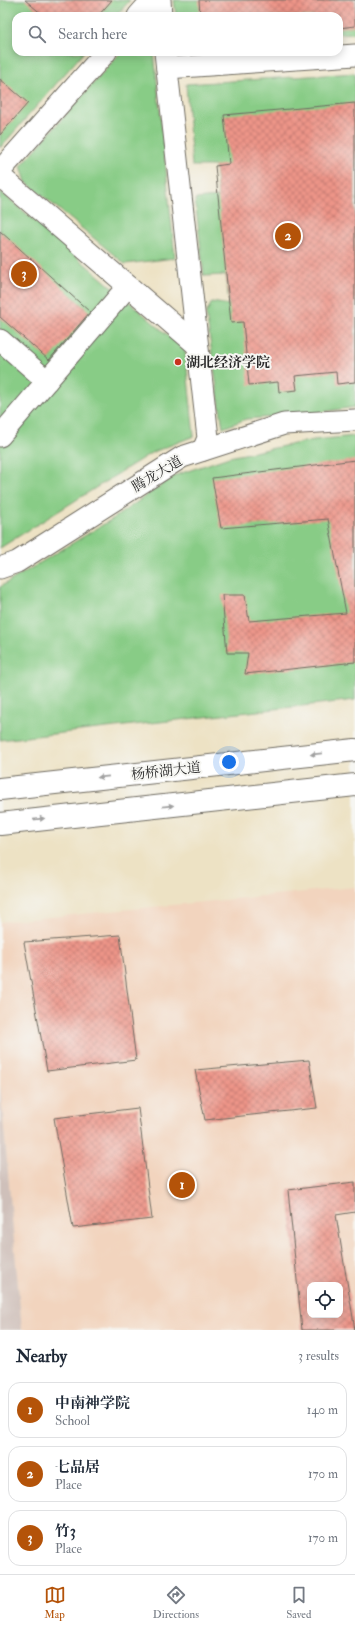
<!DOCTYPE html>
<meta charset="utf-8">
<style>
:root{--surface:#fff;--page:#f6f6f7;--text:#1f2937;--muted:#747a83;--line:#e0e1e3;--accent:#b45309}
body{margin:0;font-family:"IM FELL Double Pica","Noto Serif SC",serif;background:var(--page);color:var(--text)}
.controls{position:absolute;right:12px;bottom:12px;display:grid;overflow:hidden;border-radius:8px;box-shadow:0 2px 10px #0003}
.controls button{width:36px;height:36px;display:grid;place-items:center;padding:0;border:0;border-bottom:1px solid var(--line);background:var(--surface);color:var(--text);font:20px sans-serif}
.you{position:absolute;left:229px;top:762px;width:14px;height:14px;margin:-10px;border:3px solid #fff;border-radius:50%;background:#1a73e8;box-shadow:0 0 0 6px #1a73e833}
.badge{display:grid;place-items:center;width:26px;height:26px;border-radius:50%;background:var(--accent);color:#fff;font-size:13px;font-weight:700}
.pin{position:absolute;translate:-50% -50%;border:2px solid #fff;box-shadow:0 1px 4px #0006}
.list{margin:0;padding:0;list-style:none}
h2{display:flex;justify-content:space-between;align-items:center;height:52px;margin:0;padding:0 16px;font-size:17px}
h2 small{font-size:13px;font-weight:400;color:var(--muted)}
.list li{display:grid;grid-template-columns:26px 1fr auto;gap:12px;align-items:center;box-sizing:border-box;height:56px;margin:0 8px 8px;padding:0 8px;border:1px solid var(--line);border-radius:12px}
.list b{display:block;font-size:15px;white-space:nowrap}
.list p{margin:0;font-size:13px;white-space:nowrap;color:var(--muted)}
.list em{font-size:13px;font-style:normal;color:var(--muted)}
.icon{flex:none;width:22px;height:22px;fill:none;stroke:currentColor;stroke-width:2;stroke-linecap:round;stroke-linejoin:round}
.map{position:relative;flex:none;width:355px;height:1330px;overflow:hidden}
.search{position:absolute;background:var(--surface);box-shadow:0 2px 10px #0003;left:12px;right:12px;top:12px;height:44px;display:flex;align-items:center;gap:10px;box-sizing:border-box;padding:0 14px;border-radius:12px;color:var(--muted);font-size:15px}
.sheet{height:244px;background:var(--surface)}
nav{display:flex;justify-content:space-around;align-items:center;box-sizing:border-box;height:56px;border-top:1px solid var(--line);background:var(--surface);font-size:11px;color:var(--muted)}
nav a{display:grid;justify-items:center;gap:2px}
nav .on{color:var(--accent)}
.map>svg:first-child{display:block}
</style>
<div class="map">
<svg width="355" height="1330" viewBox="0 0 355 1330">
<defs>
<pattern id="building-cross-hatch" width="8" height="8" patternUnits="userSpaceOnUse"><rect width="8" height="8" fill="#ed9488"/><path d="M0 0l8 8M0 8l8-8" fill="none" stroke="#c0796f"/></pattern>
</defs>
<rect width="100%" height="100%" fill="#f6f6f2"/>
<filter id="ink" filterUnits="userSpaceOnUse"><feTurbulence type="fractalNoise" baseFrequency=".025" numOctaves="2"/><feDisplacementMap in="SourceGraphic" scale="8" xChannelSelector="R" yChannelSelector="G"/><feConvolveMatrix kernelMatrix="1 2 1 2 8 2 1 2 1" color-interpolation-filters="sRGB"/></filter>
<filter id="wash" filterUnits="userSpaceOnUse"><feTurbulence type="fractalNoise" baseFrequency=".012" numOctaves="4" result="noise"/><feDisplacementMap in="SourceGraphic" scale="16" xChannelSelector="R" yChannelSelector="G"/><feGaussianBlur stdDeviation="0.9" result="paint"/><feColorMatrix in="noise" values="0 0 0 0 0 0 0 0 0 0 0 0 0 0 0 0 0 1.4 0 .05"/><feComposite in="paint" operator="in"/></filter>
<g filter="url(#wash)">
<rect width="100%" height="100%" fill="#ede2c4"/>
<path fill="#f2d4be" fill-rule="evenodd" d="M355 887V1330H22L0 1084V922ZM310 1285H340V1315H310Z"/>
<path fill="#cfc0ba" d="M0 1084 22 1330H0Z"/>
<g fill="#88cc86" stroke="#5a7c58">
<path d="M0 0H130L116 16H16V52H84L0 148Z"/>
<path d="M174 0H355V33L339 34V16H176Z"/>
<path d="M121 52H154L175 258 125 264 26 182 21 166Z"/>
<path d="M355 73V407L302 415 246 419 223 428 206 313 212 302 229 305 226 275 204 276 195 199 218 197 215 166H192L186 84Z"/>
<path d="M0 191 185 350 194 436 151 453 0 548V436L51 376 0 331Z"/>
<path d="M0 350 37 383 0 426Z"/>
<path d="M355 436V700L0 740V587L114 518 176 475 229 457 314 440Z"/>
</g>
<g id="blocks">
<g fill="url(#building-cross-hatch)" fill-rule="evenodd">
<path d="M25 0H112L98 16H44Z"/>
<path d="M199 0H355V26L339 28V16H200Z"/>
<path d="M0 79 28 103 0 135Z"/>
<path d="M355 103V382L337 384 336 372 295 376 297 390 279 392 278 382 249 385 243 322 231 323 215 166 229 164 224 115Z"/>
<path d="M0 231 90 312 49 360 0 317Z"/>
<path d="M355 460V662L245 674 248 653H227L222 595H245L249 621 346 613 328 519 221 528 212 478Z"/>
<path d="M120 935 136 1060 47 1071 24 942Z"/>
<path d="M309 1060 317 1108 205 1120 195 1070Z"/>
<path d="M138 1108 152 1219 73 1228 54 1118Z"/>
<path d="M355 1182V1212L336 1215 355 1330H302L288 1190ZM310 1285H340V1315H310Z"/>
</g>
</g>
</g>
<g filter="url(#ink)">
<use href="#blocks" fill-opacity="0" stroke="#6f6b61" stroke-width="1"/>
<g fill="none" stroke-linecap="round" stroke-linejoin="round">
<defs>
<g id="minor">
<path d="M160 0 161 16"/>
<path d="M138 16 152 0"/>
<path d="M165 52 208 438 203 450"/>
<path d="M167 68 355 55"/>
<path d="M0 171 106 52"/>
<path d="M0 176 197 345"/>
<path d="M0 340 47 381"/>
<path d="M0 436 128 286"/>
<path d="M0 568 17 562 182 457 284 424 355 420"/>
</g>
<g id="major">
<path d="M0 789 355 750"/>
<path d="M0 824 355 785"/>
</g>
</defs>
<use href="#minor" stroke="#6f6b61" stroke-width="23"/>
<use href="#major" stroke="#6f6b61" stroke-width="24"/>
<use href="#minor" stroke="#fff" stroke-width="21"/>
<use href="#major" stroke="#fff" stroke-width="22"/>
</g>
<defs><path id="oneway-solid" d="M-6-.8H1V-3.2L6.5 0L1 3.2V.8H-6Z"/></defs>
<g fill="#a0a0a0">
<use href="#oneway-solid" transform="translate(316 754) rotate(174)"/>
<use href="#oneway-solid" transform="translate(103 777) rotate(174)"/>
<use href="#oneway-solid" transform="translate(168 806) rotate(-6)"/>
<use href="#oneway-solid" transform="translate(39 819) rotate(-6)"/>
</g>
</g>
<circle fill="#c8321e" stroke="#f6f6f2" stroke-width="1.5" cx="178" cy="362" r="4"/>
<g text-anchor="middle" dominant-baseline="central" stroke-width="4" stroke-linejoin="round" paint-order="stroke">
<g font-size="14" font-weight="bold" fill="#2b2b2b" stroke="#f6f6f2" text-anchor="start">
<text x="186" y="362">湖北经济学院</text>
</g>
<g font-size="14" fill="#2b2b2b" stroke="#f6f6f2">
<text transform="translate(157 474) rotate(-31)">腾龙大道</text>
<text transform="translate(166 771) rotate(-6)">杨桥湖大道</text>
</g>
</g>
</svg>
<div class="controls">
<button><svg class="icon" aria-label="locate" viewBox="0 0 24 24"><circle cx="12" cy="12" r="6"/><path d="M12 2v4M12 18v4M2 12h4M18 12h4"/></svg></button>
</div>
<div class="you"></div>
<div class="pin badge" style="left:182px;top:1185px">1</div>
<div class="pin badge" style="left:288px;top:236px">2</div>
<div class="pin badge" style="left:24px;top:274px">3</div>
<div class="search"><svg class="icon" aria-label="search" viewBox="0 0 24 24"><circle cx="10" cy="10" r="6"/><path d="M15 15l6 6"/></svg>Search here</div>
</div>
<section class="sheet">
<h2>Nearby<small>3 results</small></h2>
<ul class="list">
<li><span class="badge">1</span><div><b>中南神学院</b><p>School</p></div><em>140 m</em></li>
<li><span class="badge">2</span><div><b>七品居</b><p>Place</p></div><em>170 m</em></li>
<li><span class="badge">3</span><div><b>竹3</b><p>Place</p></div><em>170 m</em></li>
</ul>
</section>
<nav>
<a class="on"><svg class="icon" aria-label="map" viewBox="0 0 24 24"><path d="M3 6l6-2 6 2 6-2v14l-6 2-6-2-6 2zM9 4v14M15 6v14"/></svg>Map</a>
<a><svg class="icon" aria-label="directions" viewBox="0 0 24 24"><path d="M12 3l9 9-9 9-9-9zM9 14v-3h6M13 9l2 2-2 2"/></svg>Directions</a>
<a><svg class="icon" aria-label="saved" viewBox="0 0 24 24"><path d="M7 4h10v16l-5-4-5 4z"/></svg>Saved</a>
</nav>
